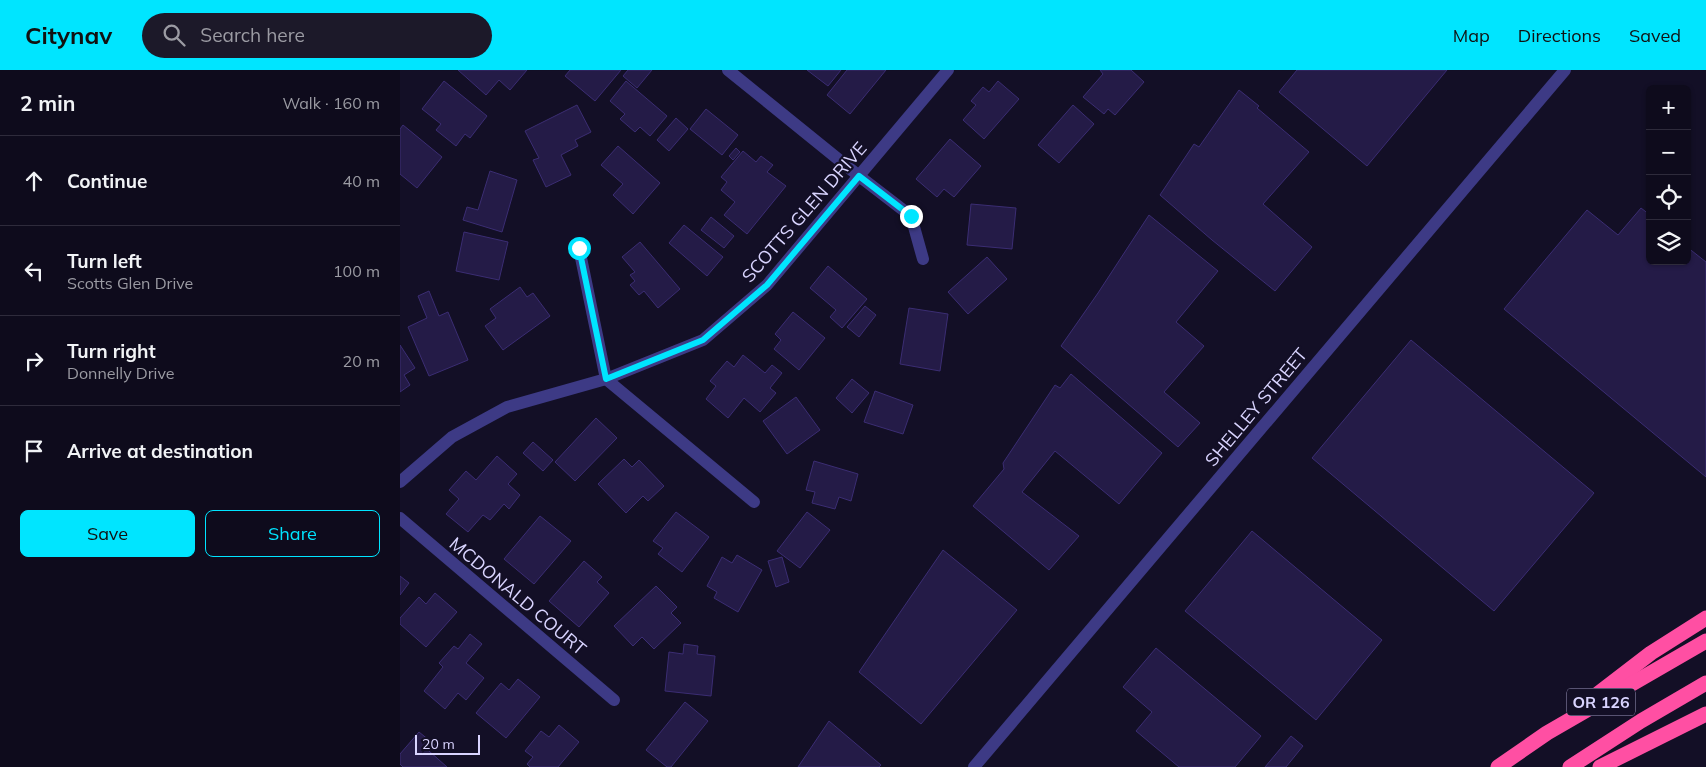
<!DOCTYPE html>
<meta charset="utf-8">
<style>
:root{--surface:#0e0b1c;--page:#1c1929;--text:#f1f3f6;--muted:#9b9ba3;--line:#2e2b3b;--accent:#00e5ff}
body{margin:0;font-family:Mulish,sans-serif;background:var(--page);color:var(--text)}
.controls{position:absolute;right:15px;top:15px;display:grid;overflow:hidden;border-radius:8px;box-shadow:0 1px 4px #0004}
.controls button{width:45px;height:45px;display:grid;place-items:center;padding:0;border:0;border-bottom:1px solid var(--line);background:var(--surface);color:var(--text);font:25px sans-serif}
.scale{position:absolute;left:15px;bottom:12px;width:65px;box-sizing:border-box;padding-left:5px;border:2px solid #d9d4ff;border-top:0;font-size:14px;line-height:18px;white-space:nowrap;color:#d9d4ff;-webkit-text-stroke:4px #130f26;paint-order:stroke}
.stop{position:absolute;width:15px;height:15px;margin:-11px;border:4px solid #00e5ff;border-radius:50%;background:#fff}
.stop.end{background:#00e5ff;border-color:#fff;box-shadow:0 1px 5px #0008}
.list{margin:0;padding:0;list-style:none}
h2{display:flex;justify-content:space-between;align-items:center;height:65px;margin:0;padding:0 20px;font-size:21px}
h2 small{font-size:16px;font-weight:400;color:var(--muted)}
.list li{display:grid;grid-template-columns:32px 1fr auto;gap:15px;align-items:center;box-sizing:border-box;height:90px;padding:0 20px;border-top:1px solid var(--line)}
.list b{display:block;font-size:19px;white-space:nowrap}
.list p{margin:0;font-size:16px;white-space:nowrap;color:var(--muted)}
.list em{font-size:16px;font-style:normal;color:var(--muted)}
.actions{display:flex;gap:10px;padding:15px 20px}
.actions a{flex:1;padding:11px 0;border:1px solid var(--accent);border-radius:8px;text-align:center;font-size:18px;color:var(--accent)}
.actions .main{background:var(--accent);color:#111}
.icon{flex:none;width:28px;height:28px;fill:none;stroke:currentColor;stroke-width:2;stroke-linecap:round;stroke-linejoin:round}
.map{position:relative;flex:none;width:1306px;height:697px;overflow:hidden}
header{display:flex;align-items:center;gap:30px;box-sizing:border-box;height:70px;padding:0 25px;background:var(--accent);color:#111}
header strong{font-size:24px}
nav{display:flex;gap:28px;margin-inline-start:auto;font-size:18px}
.search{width:350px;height:45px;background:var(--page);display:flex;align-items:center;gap:12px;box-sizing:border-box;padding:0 18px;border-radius:28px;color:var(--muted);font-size:19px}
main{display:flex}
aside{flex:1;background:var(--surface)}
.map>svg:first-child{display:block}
</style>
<header>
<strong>Citynav</strong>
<div class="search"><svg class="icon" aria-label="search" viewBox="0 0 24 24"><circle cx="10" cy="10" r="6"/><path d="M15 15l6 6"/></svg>Search here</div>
<nav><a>Map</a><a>Directions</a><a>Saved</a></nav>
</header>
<main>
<aside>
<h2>2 min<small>Walk · 160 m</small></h2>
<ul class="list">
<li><svg class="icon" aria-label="ahead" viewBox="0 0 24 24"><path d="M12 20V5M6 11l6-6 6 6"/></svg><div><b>Continue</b></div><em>40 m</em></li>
<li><svg class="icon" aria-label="left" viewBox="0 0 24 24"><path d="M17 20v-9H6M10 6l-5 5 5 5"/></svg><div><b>Turn left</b><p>Scotts Glen Drive</p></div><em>100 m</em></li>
<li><svg class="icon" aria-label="right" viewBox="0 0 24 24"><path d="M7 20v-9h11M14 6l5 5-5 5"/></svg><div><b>Turn right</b><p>Donnelly Drive</p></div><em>20 m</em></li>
<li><svg class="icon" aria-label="arrive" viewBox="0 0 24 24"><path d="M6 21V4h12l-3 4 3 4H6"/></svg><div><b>Arrive at destination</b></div></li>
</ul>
<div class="actions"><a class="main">Save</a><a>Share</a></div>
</aside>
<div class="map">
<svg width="1306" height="697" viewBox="0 0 1306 697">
<rect width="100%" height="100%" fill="#130f26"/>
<g fill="#241b47" stroke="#3b2d73">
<path d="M58 0H127L110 20 99 10 86 25Z"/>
<path d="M170 0H221L195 31 165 6Z"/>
<path d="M228 0H252L237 18 223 6Z"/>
<path d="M407 0H441L428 16Z"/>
<path d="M447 0H486L450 44 427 25Z"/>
<path d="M700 0H731L744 12 715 45 708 39 704 44 683 27 703 4Z"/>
<path d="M897 0H1047L967 96 879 22Z"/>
<path d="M44 11 87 46 70 68 65 64 56 76 36 60 41 54 22 39Z"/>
<path d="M226 11 267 46 250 66 240 57 235 62 220 49 225 44 210 31Z"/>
<path d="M598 11 619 29 584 69 563 50 576 35 571 31 583 17 589 22Z"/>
<path d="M839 20 859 36 857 38 909 82 863 134 912 177 875 221 812 170 760 125 794 74 799 77Z"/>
<path d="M177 35 191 62 175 70 178 76 161 85 171 105 146 117 133 90 139 88 125 61Z"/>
<path d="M673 35 694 54 659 93 638 75Z"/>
<path d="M306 39 338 65 322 85 290 59Z"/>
<path d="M276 48 288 59 269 81 257 70Z"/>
<path d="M3 55 42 87 17 118 0 104V59Z"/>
<path d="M550 69 581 96 554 127 544 119 537 127 516 109Z"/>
<path d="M218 76 260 113 233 144 213 125 223 114 201 95Z"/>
<path d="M336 78 340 82 333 90 329 86Z"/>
<path d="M343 81 356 92 361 86 373 95 367 102 386 116 347 164 324 145 335 132 321 120 327 112 321 107Z"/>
<path d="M90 101 117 110 102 162 63 150 67 137 78 140Z"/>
<path d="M571 134 616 138 612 179 567 175Z"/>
<path d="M1241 138 1250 145V191H1287V177L1306 192V407L1104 239 1187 140 1218 165Z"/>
<path d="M749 145 818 201 776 252 804 276 764 322 800 353 778 377 661 276 698 223Z"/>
<path d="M311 147 334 166 324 178 301 160Z"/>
<path d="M284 155 323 187 307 206 269 173Z"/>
<path d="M64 162 108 172 99 210 56 201Z"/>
<path d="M240 172 280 219 258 238 244 221 239 225 230 215 235 211 230 205 235 202 222 187Z"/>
<path d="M587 187 607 209 568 244 548 222Z"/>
<path d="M428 196 467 229 442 258 430 247 436 240 410 218Z"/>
<path d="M120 217 127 227 133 223 150 246 103 280 85 256 96 248 90 239Z"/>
<path d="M29 221 39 246 48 242 68 290 29 306 8 257 27 248 18 226Z"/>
<path d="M465 236 476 245 459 267 447 257Z"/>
<path d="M509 238 548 244 540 301 500 294Z"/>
<path d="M393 242 425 268 399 300 374 279 381 270 375 264Z"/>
<path d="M1011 270 1194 423 1094 541 912 388Z"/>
<path d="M0 275 15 298 4 305 10 315 0 322Z"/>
<path d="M343 285 365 303 372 295 382 303 370 318 376 323 360 342 344 328 328 348 306 329 316 316 310 311 327 291 334 297Z"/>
<path d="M671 304 762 383 719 434 655 381 622 422 679 466 649 500 573 436 604 399 603 393 655 315 660 318Z"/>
<path d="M452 309 469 323 452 343 436 328Z"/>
<path d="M475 321 513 335 503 364 464 352Z"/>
<path d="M396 327 420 360 387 384 363 351Z"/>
<path d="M196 348 217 368 175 411 155 392Z"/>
<path d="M133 372 153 390 143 401 123 383Z"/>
<path d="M97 386 117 404 108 414 120 425 109 439 104 434 90 450 83 445 68 462 46 444 59 429 49 420 66 401 76 410Z"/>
<path d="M224 389 232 397 239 390 264 416 248 431 243 426 226 443 198 414Z"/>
<path d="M414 391 458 404 451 431 439 427 435 439 412 433 415 422 406 420Z"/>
<path d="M276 442 309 467 282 502 258 484 263 478 253 471Z"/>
<path d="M407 442 430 460 400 498 377 481Z"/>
<path d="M140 446 171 471 134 514 104 489Z"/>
<path d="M852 461 982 570 916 650 785 541Z"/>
<path d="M543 480 617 540 521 654 459 602Z"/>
<path d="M337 485 362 500 338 542 314 528 317 522 307 516 322 487 332 493Z"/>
<path d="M382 487 389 512 376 517 368 491Z"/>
<path d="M184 491 202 507 197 512 209 523 179 557 149 531Z"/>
<path d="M0 506 9 513 0 525Z"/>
<path d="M256 516 277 537 271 543 281 553 254 579 242 567 233 576 214 556Z"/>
<path d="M35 523 57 542 26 577 0 554V548L19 527 26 534Z"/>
<path d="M70 564 82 574 66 593 84 608 66 630 58 623 45 639 24 621 43 597 39 593 54 576 58 579Z"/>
<path d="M284 574 298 576 297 584 315 586 311 626 265 621 269 582 283 584Z"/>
<path d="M756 578 861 666 835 697H779L736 661 752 642 723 617Z"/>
<path d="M118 609 140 627 106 668 76 643 101 613 109 620Z"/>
<path d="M285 632 308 651 271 697H267L246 680Z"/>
<path d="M429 651 481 695 479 697H398Z"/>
<path d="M159 655 179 672 158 697H130L127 694 133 687 125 681 141 661 149 667Z"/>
<path d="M19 662 35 675 29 681 47 697H3L0 694V684Z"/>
<path d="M891 666 903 676 886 697H865Z"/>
</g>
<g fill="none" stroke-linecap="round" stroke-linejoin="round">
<g stroke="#3d3a85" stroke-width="12">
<path d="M328 0 459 106 511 146 523 189"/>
<path d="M179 178 206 309 354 432"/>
<path d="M0 412 52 367 107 337 206 309 303 270 367 215 548 0"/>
<path d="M0 448 214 630"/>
<path d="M574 697 1165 0"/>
</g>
<g stroke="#ff4fa3" stroke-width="15">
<path d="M1195 626 1251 583 1306 548"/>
<path d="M1098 697 1147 663 1306 571"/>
<path d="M1170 697 1241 651 1306 613"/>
<path d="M1200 697 1306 644"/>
</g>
</g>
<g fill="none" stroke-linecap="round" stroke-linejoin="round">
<path stroke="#00e5ff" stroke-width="6" d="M179 178 206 309 303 270 367 215 459 106 511 146"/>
</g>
<g text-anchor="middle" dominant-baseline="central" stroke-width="4.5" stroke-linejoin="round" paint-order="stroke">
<rect fill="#130f26" stroke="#9e99be" stroke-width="1" x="1167" y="618.5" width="68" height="27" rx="4"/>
<g font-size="16" font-weight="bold" fill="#d9d4ff">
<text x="1201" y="632">OR 126</text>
</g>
<g font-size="18" fill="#d9d4ff" stroke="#130f26">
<text transform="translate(404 142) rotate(-49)">SCOTTS GLEN DRIVE</text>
<text transform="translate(856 337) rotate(-50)">SHELLEY STREET</text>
<text transform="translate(118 526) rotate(40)">MCDONALD COURT</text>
</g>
</g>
</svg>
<div class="controls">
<button>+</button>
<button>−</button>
<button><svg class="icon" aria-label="locate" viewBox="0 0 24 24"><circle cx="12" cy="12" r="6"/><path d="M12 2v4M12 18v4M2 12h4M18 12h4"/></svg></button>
<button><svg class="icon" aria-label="layers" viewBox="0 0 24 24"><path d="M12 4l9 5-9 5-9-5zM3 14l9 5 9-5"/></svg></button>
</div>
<div class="scale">20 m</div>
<div class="stop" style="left:179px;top:178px"></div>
<div class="stop end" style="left:511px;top:146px"></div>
</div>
</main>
